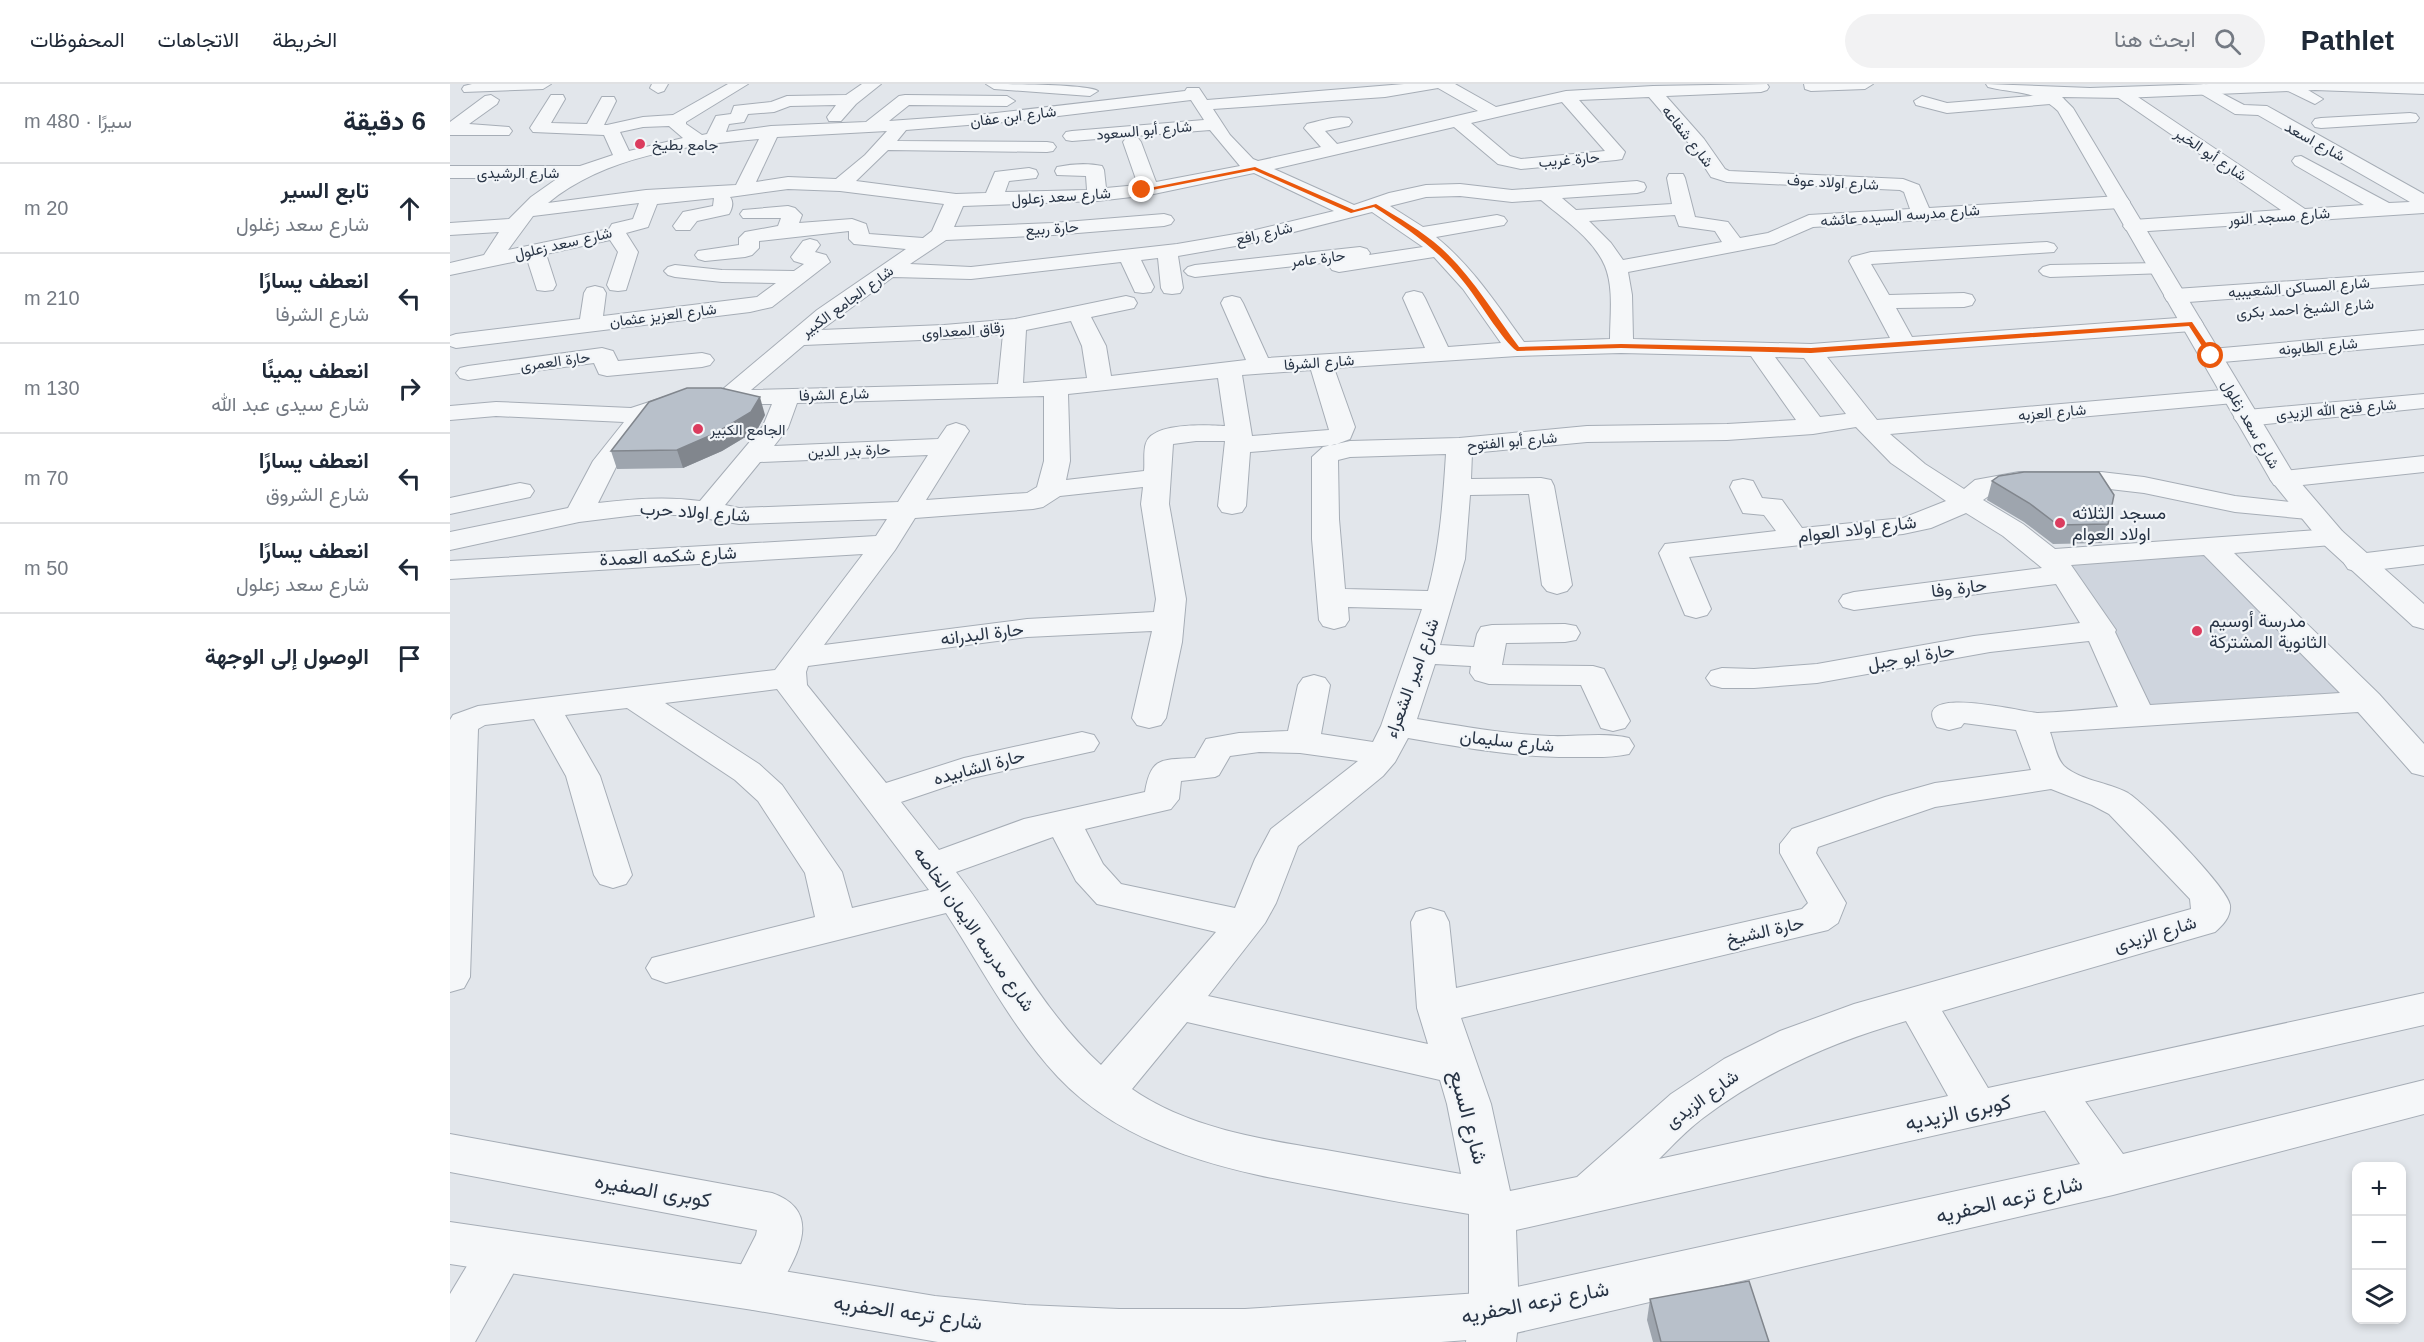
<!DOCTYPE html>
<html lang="ar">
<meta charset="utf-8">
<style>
:root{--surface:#fff;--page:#f2f2f3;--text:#1f2937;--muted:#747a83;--line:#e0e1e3}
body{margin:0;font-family:Helvetica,Vazirmatn,sans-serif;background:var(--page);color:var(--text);direction:rtl}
.controls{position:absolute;right:18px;bottom:18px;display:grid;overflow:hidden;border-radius:12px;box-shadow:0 3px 9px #0003}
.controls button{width:54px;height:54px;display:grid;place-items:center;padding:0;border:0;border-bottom:2px solid var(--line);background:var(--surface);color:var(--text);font:30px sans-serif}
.stop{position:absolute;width:18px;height:18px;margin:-14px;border:4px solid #ea580c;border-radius:50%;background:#fff}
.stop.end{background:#ea580c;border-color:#fff;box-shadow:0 2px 6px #0008}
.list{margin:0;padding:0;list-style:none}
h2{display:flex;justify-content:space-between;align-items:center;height:78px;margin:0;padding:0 24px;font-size:26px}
h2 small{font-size:20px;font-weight:400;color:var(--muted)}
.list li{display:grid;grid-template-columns:39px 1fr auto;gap:18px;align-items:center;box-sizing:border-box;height:90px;padding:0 24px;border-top:2px solid var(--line)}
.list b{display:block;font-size:22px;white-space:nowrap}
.list p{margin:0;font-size:20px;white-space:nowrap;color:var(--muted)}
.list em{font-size:20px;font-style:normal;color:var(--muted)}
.icon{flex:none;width:33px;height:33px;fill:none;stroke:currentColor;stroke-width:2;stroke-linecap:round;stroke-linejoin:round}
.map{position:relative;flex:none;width:1974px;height:1258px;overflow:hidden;direction:ltr}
header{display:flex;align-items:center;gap:36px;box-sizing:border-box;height:84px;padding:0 30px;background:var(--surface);border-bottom:2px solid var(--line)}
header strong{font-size:28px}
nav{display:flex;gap:33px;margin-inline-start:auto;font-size:21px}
.search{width:420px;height:54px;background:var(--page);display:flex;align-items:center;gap:15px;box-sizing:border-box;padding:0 21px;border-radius:33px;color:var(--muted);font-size:22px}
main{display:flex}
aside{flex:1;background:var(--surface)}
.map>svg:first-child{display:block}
</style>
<header>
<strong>Pathlet</strong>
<div class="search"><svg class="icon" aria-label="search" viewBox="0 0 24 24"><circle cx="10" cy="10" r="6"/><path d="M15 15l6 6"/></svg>ابحث هنا</div>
<nav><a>الخريطة</a><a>الاتجاهات</a><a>المحفوظات</a></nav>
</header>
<main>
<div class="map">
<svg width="1974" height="1258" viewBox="0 0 1974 1258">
<rect width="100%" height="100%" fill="#e2e6eb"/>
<path fill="#cfd5de" d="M1757 464 1906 614 1695 627 1611 480Z"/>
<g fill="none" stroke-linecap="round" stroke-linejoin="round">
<defs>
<g id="minor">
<path d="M22 0H101L93 5 14 8 12 5 14 2Z"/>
<path d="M202 0H218L214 7 208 9 200 4Z"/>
<path d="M278 0H298L236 38V40L252 51 257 50 266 32 281 30 284 22 321 18 337 12 396 11 412 0H431L406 20 391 37H379L377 33 386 21 340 22 324 28 298 30 294 38 279 40 276 48 321 42 416 38 449 12 455 11 557 12 565 17 557 22 459 21 439 37 537 30 735 7 737 4H749L757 16 954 0H1005L1046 23 1116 7 1203 2 1317 0 1319 3 1317 6 1311 8 1216 12 1254 55 1275 85 1279 87 1453 95 1469 101 1479 124 1670 112 1677 114 1680 118 1677 122 1670 124 1363 143 1324 160 1178 188 1182 211 1183 255 1361 260 1440 254 1399 177 1402 173 1421 168 1597 158 1604 160 1607 164 1604 168 1421 180 1439 211 1514 209 1522 211 1525 216 1522 221 1514 223 1446 224 1462 253 1742 233 1750 235 1753 240 1750 245 1742 247 1377 273 1427 336 1784 305 1793 307 1796 312 1793 317 1784 319 1440 350 1475 380 1514 405 1525 396 1569 388H1651L1694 393 1785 412 1868 421 1872 427 1868 433 1858 435 1785 428 1694 409 1651 404H1569L1543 409 1533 416 1573 440 1605 465 1882 445 1892 447 1896 453 1892 459 1882 461 1784 469 1929 610 1974 660V692L1962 689 1908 628 1600 648C1604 658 1606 674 1614 682 1631 697 1658 698 1678 709 1695 719 1778 804 1780 821 1781 833 1773 841 1765 848L1492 927 1538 1004 1974 909V941L1066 1146 1069 1231 1066 1258H1016L1019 1231V1130C972 1122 926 1114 880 1105 784 1088 678 1067 608 993 563 945 532 884 496 829L216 899 202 894 196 884 202 874 365 833 355 789 308 717 285 696 177 624 115 631 150 692 182 791 176 800 163 804 150 800 144 791 116 692 84 635 35 641 28 645 20 893 14 904 0 908V636L3 631 28 622 325 586 413 470 0 495V477L426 452 437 435 289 440 235 431H186L129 438 0 466V448L118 424 143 377 174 338 46 332 0 336V322L46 318 181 324 239 305H273L367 226 456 165 404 160 399 155V147L309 157V164L302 171 295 173 255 177 248 175 245 171 248 167 289 161V154L295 148 328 142 331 134H293L290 130 293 126 338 122 345 124 352 131 349 139 402 135 416 140 419 150 473 154 482 147 494 120 390 107 338 105 280 113C284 118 282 125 279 130L247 137 240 146H226L223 142 233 128 263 122 264 114 207 120 198 143 176 149 188 168 176 206 168 207 160 206 157 201 168 168 160 156 96 170 106 201 103 206 95 207 87 206 77 175 0 191V179L34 171 49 148 0 151V139L59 135 81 113 108 94H0V82H130L163 71 154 51 83 48 80 44 101 11H113L115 15 101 39 137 40 152 13H164L166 17 154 41H157L193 33 223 31ZM988 4 1028 27 887 60 875 47 899 42 902 38 899 34C886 31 870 37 857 40L854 44 871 63 808 77 803 75 780 51 763 25 935 13ZM1199 13 1241 62 1261 93 1277 98 1450 106 1454 108 1460 125 1359 131 1318 149 1290 154 1278 138 1245 133 1235 94 1233 90H1219L1217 94 1222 120 1126 126 1112 114 1187 109 1194 107 1196 103 1194 99 1187 97 1062 106 1010 100 976 101 939 109 904 121 824 85 1004 43 1048 80 1071 85 1166 76 1172 75 1175 68 1129 16ZM741 16 754 36 622 47 616 48 613 52 616 56 622 57 760 46 790 82 706 98 691 58 688 54H676L673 58 688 101 656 104 654 86 652 82C638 79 621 80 607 83L605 87 607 91 636 92 637 106 555 108 559 97 586 94 588 90 586 86 579 84 545 88 536 109 506 110 406 97 438 66 597 68 603 67 606 63 603 59 597 58 447 57 456 46 567 37ZM1112 18 1155 67 1071 75 1060 72 1021 39ZM219 42 233 54 179 67 170 48 193 43ZM437 47 415 71 386 95 338 93 306 98 327 53ZM309 55 286 101 196 106 98 119C155 72 237 61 309 55ZM804 89 884 127 797 148 727 160 521 183 460 180 496 156 603 151 714 142 721 140 724 136 721 132 714 130 603 139 504 143 513 122 647 117 699 111ZM1010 112 1062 118 1091 116C1113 135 1143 154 1155 182 1164 204 1160 232 1160 255L1074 258C1047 221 1022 182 986 153L1054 141 1057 137 1054 133 1047 131 973 143 940 122 976 113ZM189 119 183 135 162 140 159 145 58 166 83 132ZM922 128 973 163 919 171 920 169 917 165 910 163 745 181 738 183 734 187 738 191 745 193 881 178 879 182 882 186 889 188 984 173 1013 205 1051 259 998 263 975 214 972 209 964 207 956 209 953 214 975 264 818 274 793 219 790 214 782 212 774 214 771 219 796 276 661 292 656 262 641 233 684 224 687 219 684 214 676 212 565 235 494 241 371 246 443 193 521 195 671 178 685 208 693 209 701 208 704 203 691 176 708 174 711 204 714 209 722 210 730 209 733 204 728 172 797 160ZM1225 131 1229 142 1265 147 1272 158 1173 176 1161 159 1139 137ZM621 237 632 262 637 294 573 299 576 246ZM553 250 548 300 301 306 354 261 494 255ZM1171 269 1301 272 1346 336 1277 340 1137 342 1009 354 900 357 873 363 862 373V455L869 536 873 542 884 545 895 542 899 536 898 523 972 525 931 642 923 658 871 650 880 601 875 594 864 591 853 594 848 601 838 647 789 649 756 655 745 674C712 676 701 672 695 708L574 735 489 766 451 718 522 694 644 667 649 659 644 651 632 648 514 674 436 699 357 601 356 588 358 582 577 553 702 547 682 634 687 641 699 644 711 641 716 634 732 558 736 515 719 420 723 360 746 357H775L768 422 772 428 782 430 792 428 796 422 800 368 884 361 900 355 905 343 884 284 1067 272ZM1325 273 1354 274 1396 330 1370 333ZM861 286 879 346 802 352 792 291ZM768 294 775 342C757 341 703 338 696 359 693 367 695 379 694 387L616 396 620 377 618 310ZM594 312V377L587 403 577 409 476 416 519 347 515 342 506 339 497 342 488 355 324 362 338 344 347 319ZM242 319 322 320 313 342 250 417C216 412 182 415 148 419L168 379 202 335ZM1406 343 1441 379 1496 417 1453 434 1352 444 1332 416 1312 414 1303 397 1293 395 1283 397 1280 403 1293 429 1314 431 1326 447 1215 460 1209 469 1235 531 1246 534 1257 531 1261 525 1239 473 1453 450 1481 444 1516 429 1553 452 1592 484 1404 508 1393 511 1389 517 1393 523 1404 526 1606 500 1630 539 1524 552 1367 580 1304 585 1272 584 1261 587 1256 594 1261 601 1272 604H1304L1367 599 1540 568 1639 557 1668 623C1641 625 1614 628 1588 629 1575 629 1457 598 1487 643L1499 646 1511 643 1514 639 1566 646 1581 686 1485 699 1435 713 1342 745 1330 760V769L1358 819 1352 825 1006 904 999 838 994 828 980 824 966 828 961 838 967 924 978 960 758 912 815 839 826 819 848 762 933 692 945 678 958 654C1015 664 1071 674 1128 673 1146 673 1162 674 1179 670L1184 662 1179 654C1154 648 1126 653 1100 652 1055 650 1011 642 967 635L985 580 1021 582 1020 589 1025 596 1039 600 1131 601 1151 644 1163 647 1175 644 1180 637 1154 585 1143 582 1052 581 1056 559 1115 558 1126 556 1130 549 1126 542 1115 540 1042 541 1031 543 1027 550 1024 563 990 561 1015 475 1020 411 1079 410 1092 501 1097 507 1107 510 1117 507 1122 501 1104 402 1101 396 1091 394 1021 395 1022 369 1137 358 1277 356 1363 350ZM996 370C993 417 990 462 978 507L895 505 889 435 888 376 900 373ZM478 371 448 418 289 424 275 421 310 378ZM693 403 691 420 706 515 704 528 577 535 374 561 445 466 465 434 583 425 593 423 610 412ZM1754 471 1890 609 1700 621 1665 548 1666 546 1621 481ZM327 605 479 806 402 824 392 788 332 701 309 680 215 619ZM809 668 850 669 908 677 821 745 805 775 785 824 671 800 653 780 635 745 721 725 729 715 731 697 765 693 769 691 780 672ZM1601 705 1642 721 1659 730 1740 815 1741 825 1404 920 1330 947 1274 975 1221 1010 1127 1093 1060 1107 1041 1020 1011 934 1378 846 1388 839 1396 819 1366 769 1368 763 1485 723ZM603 753 626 797 647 820 766 848 651 981C591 926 555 851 506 788ZM1456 937 1498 1012 1209 1075C1223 1061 1237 1046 1253 1034 1314 988 1382 958 1456 937ZM737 938 990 996 997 1020 1011 1090C966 1082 921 1074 876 1066 810 1055 738 1044 682 1005Z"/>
<path d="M536 0C554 0 639 0 648 7L640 12 544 5Z"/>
<path d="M1354 0H1423L1415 5 1361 7 1355 5Z"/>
<path d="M1754 0 1794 21 1817 22 1974 110V129L1683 148 1676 146 1673 142 1676 138 1683 136 1831 126 1664 11 1662 8 1664 5H1676L1855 125 1914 121 1845 81 1842 77 1845 73 1851 72 1939 119 1960 118 1808 31 1785 30 1748 8 1746 5 1748 2Z"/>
<path d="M1833 0H1848L1873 15 1865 20 1834 5Z"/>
<path d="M1606 10 1614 15 1612 19 1497 29 1466 21 1464 17 1472 12 1497 19Z"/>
<path d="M41 11 49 16 47 20 19 40 59 43 62 47 59 51H0V38L35 12Z"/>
<path d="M1960 29 1966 30 1969 34 1966 38 1871 44 1865 43 1862 39 1865 35 1871 34Z"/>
<path d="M360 155 367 157 370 161 365 168 376 171 380 178 322 223 300 228 6 264 0 262V252L6 250 130 235 134 209 137 204 145 202 153 204 156 209 153 232 307 213 326 199 272 198 225 193 218 191 214 187 218 183 225 181 272 186 344 187 354 180 344 177 341 173 353 157Z"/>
<path d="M1709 179 1716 181 1720 185 1716 189 1600 193 1593 191 1589 187 1593 183 1600 181Z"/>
<path d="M1974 188V200L1725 219 1717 217 1714 212 1717 207 1725 205Z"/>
<path d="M1974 246V260L1761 279 1753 277 1749 272 1753 267 1761 265Z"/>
<path d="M152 264 163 267 168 277 252 269 260 271 264 276 260 281 252 283 157 292 149 290 144 279 18 296 10 294 6 289 10 284 18 282Z"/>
<path d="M1974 310V324L1797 342 1788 339 1784 334 1788 329 1797 326Z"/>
<path d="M1974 372V388L1833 403 1824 401 1820 395 1824 389 1833 387Z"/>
<path d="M70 399 80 401 84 407 80 413 0 430V414Z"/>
<path d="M1974 462V480L1908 488 1898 485 1894 479 1898 473 1908 470Z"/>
<path d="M0 1050 322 1109C381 1130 339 1183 320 1219L303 1226 286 1219 279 1204 306 1151 307 1146 0 1088Z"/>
<path d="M52 1146 69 1152 76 1167 25 1258H0V1210L35 1152Z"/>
</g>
<g id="tertiary">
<path d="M1536 0 1640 4 1759 0H1974V10L1865 6 1672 14 1612 13 1623 24 1844 391 1892 447 1974 520V545L1963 542 1872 459 1820 395 1608 27C1586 6 1566 10 1538 3Z"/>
<path d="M1604 990 1619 995 1673 1070 1974 996V1030L1663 1111 1044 1254 991 1258H488L303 1226 0 1180V1138L303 1182 485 1212 576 1221 669 1225H795L1044 1208 1630 1080 1582 1007 1589 995Z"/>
</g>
</defs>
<use href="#minor" stroke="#a6adb6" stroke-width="2"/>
<use href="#tertiary" stroke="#a6adb6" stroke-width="2"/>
<use href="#minor" fill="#f5f7f9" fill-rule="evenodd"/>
<use href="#tertiary" fill="#f5f7f9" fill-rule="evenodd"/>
</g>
<g fill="#9ea5ae">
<path d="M315 331 307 346 272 367 233 384 167 385 161 367Z"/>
<path d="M1542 397 1658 440 1652 459 1603 460 1574 438 1537 416Z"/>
<path d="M1200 1215 1319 1258H1203L1197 1236Z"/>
</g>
<path fill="#81868d" d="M310 313 315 331 307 346 272 367 233 384 227 366Z"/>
<g fill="#b8c0ca" stroke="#81868d" stroke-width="1.5">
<path d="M237 304H271L310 313 301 328 266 349 227 366 161 367 199 318Z"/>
<path d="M1574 388H1649L1664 411 1658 440 1608 441 1579 419 1542 397 1549 392Z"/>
<path d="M1299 1197 1319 1258H1211L1200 1215Z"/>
</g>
<path fill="#ea580c" d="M805 83 904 126 926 120C949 134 972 147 991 164 1022 192 1044 230 1069 263L1171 260 1361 264 1742 238 1765 272 1759 273 1739 242 1361 269 1171 264 1067 267C1053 258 1026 212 1013 197 988 165 958 145 924 123L901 129 804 86 692 108 689 106Z"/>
<g fill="#db3c5e" stroke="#f2f5f8" stroke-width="2">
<circle cx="190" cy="60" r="6"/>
<circle cx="248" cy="345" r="6"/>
<circle cx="1610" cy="439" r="6"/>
<circle cx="1747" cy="547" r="6"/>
</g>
<g text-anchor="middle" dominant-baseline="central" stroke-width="4.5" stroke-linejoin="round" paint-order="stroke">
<g font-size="15" fill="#283445" stroke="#f2f5f8">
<text transform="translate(563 32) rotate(-7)">شارع ابن عفان</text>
<text transform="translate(694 46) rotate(-5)">شارع أبو السعود</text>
<text transform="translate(1238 52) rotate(52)">شارع شفاعه</text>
<text transform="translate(1865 57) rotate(29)">شارع اسعد</text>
<text transform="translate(1761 70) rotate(34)">شارع أبو الخير</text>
<text transform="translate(1119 75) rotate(-5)">حارة غريب</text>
<text x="68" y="88">شارع الرشيدى</text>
<text transform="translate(1383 98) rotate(3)">شارع اولاد عوف</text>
<text transform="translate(611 112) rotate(-4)">شارع سعد زعلول</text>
<text transform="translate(1450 131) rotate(-4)">شارع مدرسه السيده عائشه</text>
<text transform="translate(1829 132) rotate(-4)">شارع مسجد النور</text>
<text transform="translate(602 144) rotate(-4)">حارة ربيع</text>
<text transform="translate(814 149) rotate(-13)">شارع رافع</text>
<text transform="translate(113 159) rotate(-13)">شارع سعد زعلول</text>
<text transform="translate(868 174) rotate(-7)">حارة عامر</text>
<text transform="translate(1849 203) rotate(-4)">شارع المساكن الشعيبيه</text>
<text transform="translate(397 217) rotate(-36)">شارع الجامع الكبير</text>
<text transform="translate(1855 224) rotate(-4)">شارع الشيخ احمد بكرى</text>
<text transform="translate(213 231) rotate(-7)">شارع العزيز عثمان</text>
<text transform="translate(513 246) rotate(-4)">زقاق المعداوى</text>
<text transform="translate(1868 262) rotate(-5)">شارع الطابونه</text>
<text transform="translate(105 277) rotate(-8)">حارة العمرى</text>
<text transform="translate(869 278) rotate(-4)">شارع الشرفا</text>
<text transform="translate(384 310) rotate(-2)">شارع الشرفا</text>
<text transform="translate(1886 325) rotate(-5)">شارع فتح الله الزيدى</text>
<text transform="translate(1602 328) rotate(-5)">شارع العزبه</text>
<text transform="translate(1801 340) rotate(60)">شارع سعد زغلول</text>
<text transform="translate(1062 357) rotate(-5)">شارع أبو الفتوح</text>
<text transform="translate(399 366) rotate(-2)">حارة بدر الدين</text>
</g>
<g font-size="15" fill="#283445" stroke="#f2f5f8" text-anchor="start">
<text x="202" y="60">جامع بطيخ</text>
<text x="260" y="345">الجامع الكبير</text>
</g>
<g font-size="18" fill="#283445" stroke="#f2f5f8">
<text transform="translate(245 428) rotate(4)">شارع اولاد حرب</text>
<text transform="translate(1407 445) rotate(-7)">شارع اولاد العوام</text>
<text transform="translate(218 472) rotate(-3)">شارع شكمه العمدة</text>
<text transform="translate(1509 504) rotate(-7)">حارة وفا</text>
<text transform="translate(532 550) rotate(-7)">حارة البدرانه</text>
<text transform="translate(1461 573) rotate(-10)">حارة ابو جبل</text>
<text transform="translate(962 594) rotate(-70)">شارع امير الشعراء</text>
<text transform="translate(1057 657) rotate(6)">شارع سليمان</text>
<text transform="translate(529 683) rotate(-15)">حارة الشابيده</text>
<text transform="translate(524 845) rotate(55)">شارع مدرسه الايمان الخاصه</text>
<text transform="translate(1315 847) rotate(-13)">حارة الشيخ</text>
<text transform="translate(1705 850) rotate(-17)">شارع الزيدى</text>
<text transform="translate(1252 1015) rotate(-36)">شارع الزيدى</text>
</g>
<g font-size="18" fill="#283445" stroke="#f2f5f8" text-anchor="start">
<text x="1622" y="429">مسجد الثلاثه<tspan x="1622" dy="21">اولاد العوام</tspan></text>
<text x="1759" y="537">مدرسة أوسيم<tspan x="1759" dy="21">الثانوية المشتركة</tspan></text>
</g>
<g font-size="21" fill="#283445" stroke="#f2f5f8">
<text transform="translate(1508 1028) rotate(-12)">كوبرى الزيديه</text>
<text transform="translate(1019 1033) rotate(75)">شارع السبع</text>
<text transform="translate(203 1106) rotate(10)">كوبرى الصفيره</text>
<text transform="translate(1559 1115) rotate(-13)">شارع ترعه الحفريه</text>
<text transform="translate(1085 1218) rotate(-11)">شارع ترعه الحفريه</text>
<text transform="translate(458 1228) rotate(8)">شارع ترعه الحفريه</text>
</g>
</g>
</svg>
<div class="controls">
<button>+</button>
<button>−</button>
<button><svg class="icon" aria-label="layers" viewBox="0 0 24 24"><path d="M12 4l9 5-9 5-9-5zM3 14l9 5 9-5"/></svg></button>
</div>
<div class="stop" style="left:1761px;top:272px"></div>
<div class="stop end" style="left:692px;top:106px"></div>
</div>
<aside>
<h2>6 دقيقة<small>سيرًا · 480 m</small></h2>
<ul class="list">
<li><svg class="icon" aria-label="ahead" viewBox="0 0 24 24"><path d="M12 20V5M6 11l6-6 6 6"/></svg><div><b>تابع السير</b><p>شارع سعد زغلول</p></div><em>20 m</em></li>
<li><svg class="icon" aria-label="left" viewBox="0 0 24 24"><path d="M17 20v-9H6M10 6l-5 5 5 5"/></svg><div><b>انعطف يسارًا</b><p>شارع الشرفا</p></div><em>210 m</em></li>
<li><svg class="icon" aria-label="right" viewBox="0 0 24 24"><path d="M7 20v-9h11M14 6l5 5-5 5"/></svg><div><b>انعطف يمينًا</b><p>شارع سيدى عبد الله</p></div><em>130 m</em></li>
<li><svg class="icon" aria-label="left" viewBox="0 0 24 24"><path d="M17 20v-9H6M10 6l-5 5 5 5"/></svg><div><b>انعطف يسارًا</b><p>شارع الشروق</p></div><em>70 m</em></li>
<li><svg class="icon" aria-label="left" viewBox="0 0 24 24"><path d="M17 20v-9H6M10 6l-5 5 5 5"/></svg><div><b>انعطف يسارًا</b><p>شارع سعد زعلول</p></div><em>50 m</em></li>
<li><svg class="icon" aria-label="arrive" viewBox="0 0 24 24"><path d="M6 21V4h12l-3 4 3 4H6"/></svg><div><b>الوصول إلى الوجهة</b></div></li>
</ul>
</aside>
</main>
